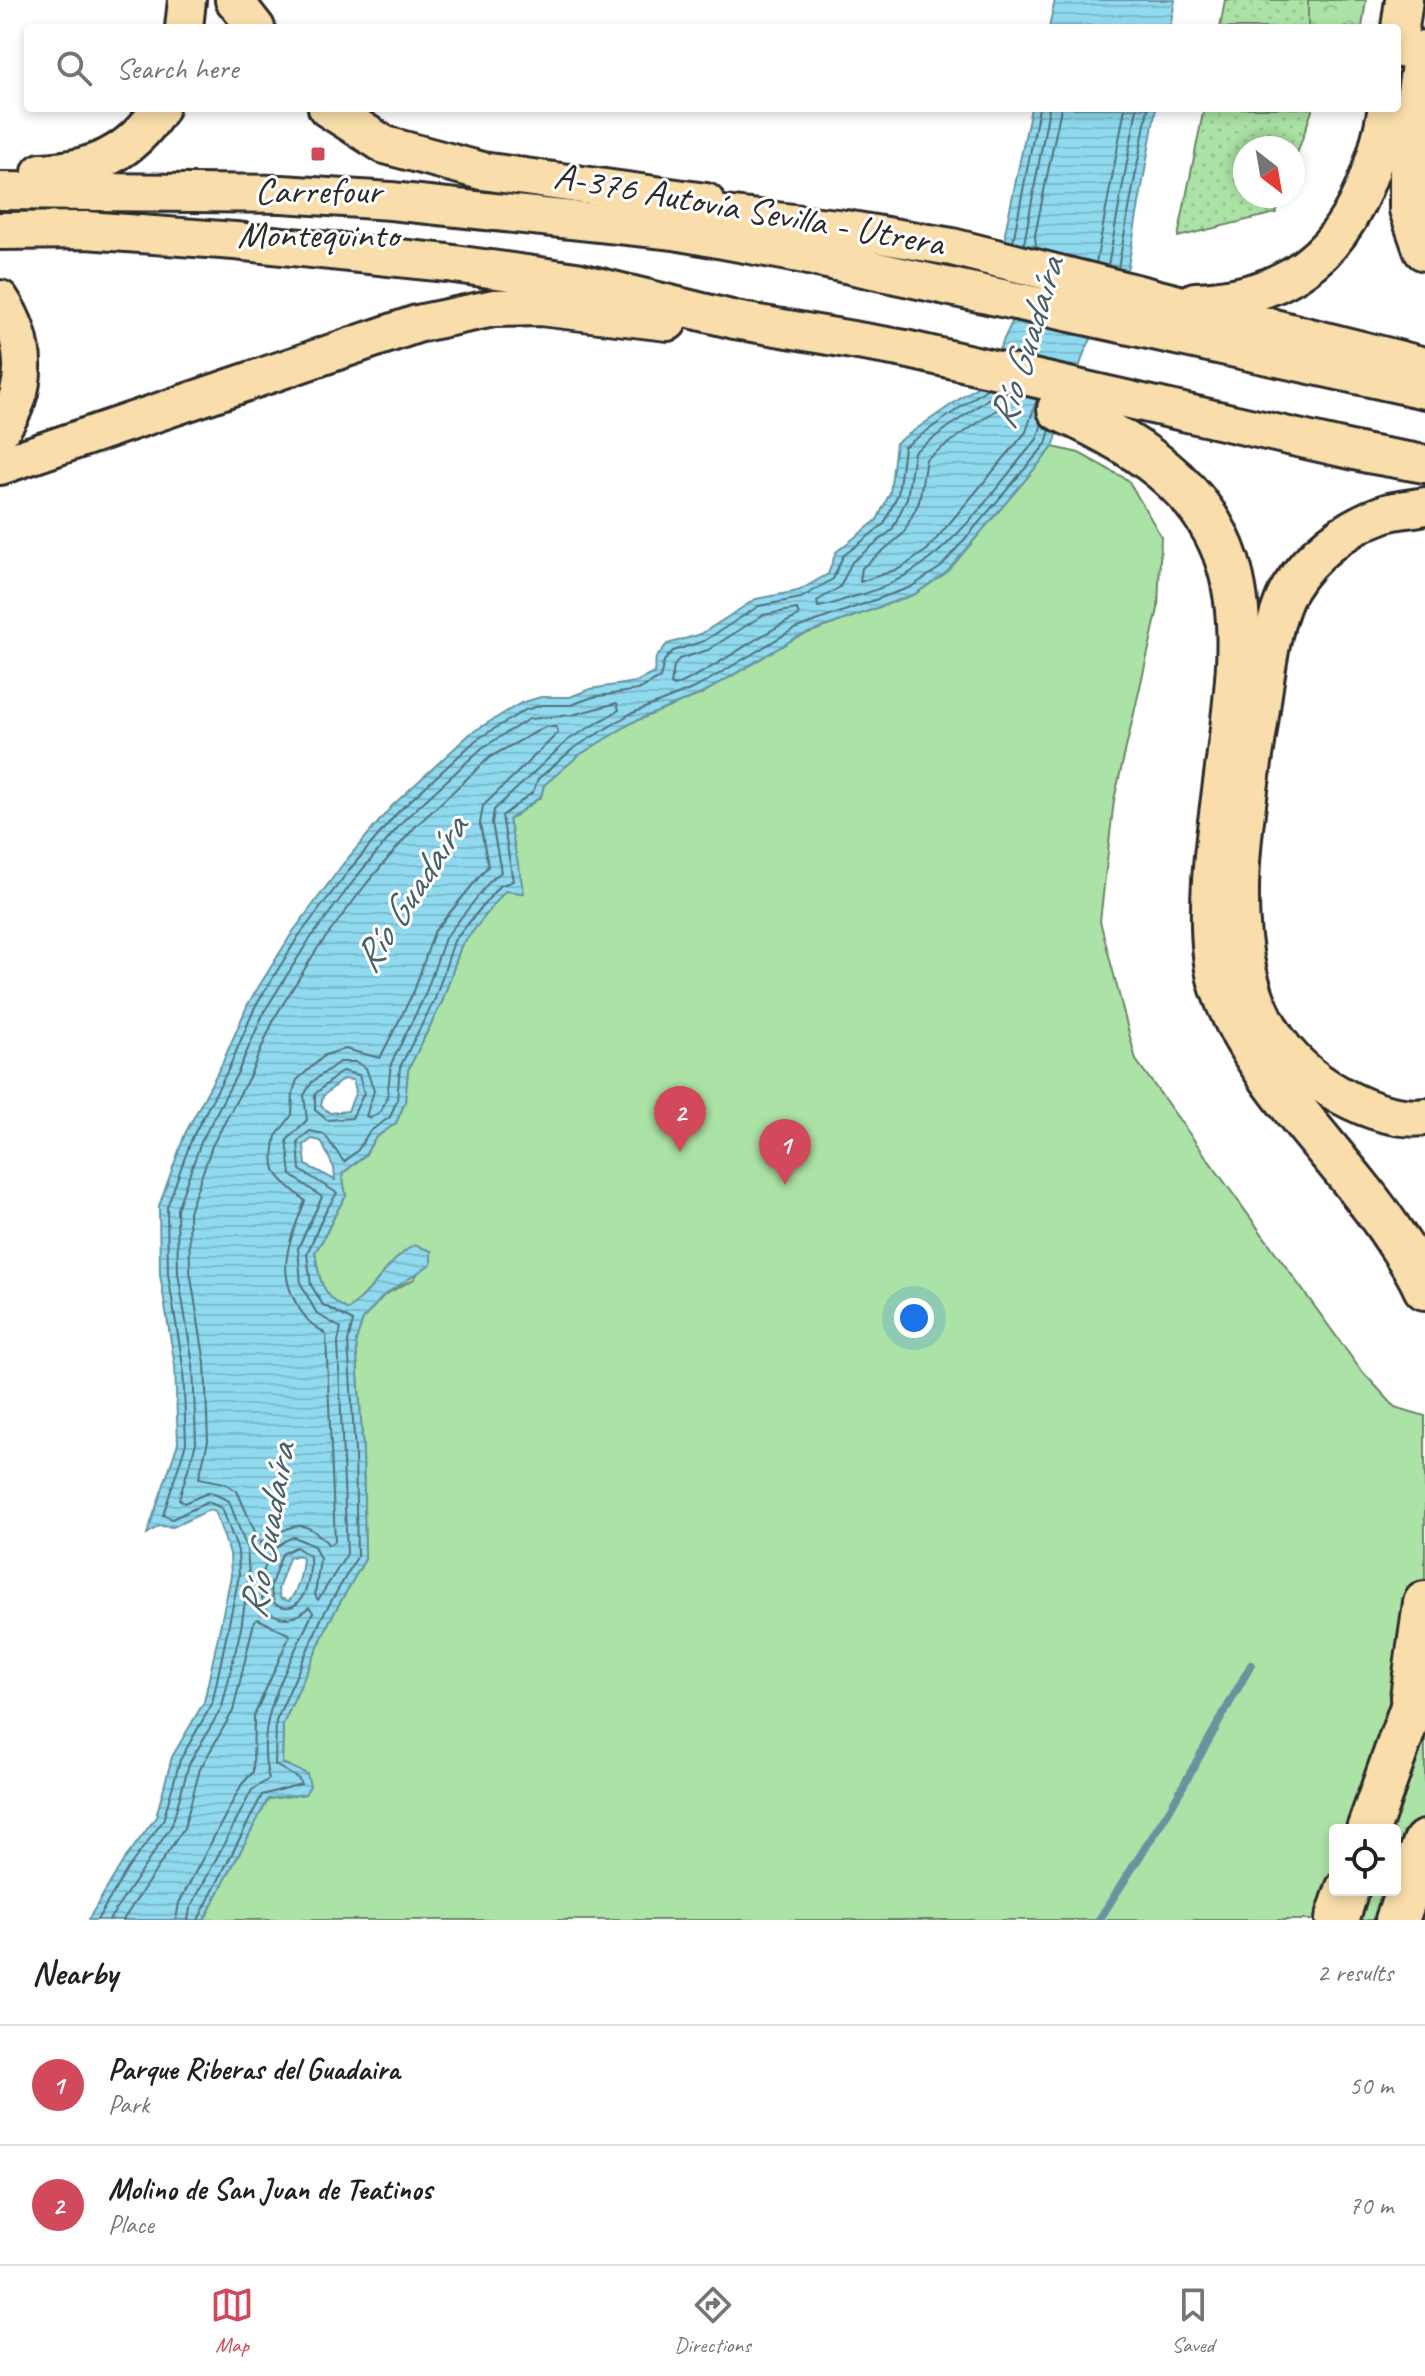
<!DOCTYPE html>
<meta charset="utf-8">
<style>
:root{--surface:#fff;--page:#f2f2f2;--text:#202124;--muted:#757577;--line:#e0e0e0;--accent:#d1495b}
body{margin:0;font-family:Caveat,sans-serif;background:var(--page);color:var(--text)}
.controls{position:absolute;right:24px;bottom:24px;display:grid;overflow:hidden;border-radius:8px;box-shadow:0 4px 12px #0003}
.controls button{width:72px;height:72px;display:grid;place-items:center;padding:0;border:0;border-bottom:2px solid var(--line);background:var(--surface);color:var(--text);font:40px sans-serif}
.compass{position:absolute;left:1233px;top:136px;width:72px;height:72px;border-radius:50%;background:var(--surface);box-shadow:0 4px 12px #0003;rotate:149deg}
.you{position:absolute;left:914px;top:1318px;width:28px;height:28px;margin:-20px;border:6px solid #fff;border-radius:50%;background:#1a73e8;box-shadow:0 0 0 12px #1a73e833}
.badge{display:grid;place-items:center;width:52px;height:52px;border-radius:50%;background:var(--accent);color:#fff;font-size:26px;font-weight:700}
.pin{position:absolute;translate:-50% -66px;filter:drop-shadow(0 2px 4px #0008)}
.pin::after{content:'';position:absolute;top:42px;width:28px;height:24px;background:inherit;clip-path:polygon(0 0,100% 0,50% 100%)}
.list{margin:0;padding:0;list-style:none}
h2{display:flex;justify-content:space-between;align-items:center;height:104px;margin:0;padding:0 32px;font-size:34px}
h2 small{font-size:26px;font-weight:400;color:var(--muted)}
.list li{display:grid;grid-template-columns:52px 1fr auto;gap:24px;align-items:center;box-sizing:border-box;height:120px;padding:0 32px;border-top:2px solid var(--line)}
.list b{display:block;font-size:30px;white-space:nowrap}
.list p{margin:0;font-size:26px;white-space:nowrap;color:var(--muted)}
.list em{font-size:26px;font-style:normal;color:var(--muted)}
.icon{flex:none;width:44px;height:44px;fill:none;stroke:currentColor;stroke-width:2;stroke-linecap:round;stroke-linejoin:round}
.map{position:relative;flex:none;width:1425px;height:1920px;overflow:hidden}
.search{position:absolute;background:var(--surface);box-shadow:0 4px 12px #0003;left:24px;right:24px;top:24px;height:88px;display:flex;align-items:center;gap:20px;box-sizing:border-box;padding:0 28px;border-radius:8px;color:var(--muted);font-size:30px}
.sheet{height:344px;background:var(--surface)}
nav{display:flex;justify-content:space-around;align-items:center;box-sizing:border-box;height:112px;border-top:2px solid var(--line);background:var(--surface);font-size:22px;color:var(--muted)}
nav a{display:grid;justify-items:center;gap:4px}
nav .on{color:var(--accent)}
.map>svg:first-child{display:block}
</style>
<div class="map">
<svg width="1425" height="1920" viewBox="0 0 1425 1920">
<defs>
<pattern id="grass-dots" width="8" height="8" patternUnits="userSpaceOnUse" patternTransform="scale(2)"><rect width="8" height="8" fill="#abe2a5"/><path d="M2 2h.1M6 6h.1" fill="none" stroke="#93c28e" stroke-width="1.8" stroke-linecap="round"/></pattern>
<pattern id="forest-crowns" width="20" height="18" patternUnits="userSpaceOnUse" patternTransform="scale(2)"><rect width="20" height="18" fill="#abe2a5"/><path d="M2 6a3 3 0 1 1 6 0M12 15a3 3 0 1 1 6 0" fill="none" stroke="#93c28e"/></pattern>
<pattern id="water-rules" width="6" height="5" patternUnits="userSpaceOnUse" patternTransform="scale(2)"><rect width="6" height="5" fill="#8fdaef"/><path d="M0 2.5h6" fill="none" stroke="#7cbbcd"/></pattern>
</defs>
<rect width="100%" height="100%" fill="#fff"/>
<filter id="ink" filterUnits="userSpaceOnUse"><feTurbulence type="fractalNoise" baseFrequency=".0125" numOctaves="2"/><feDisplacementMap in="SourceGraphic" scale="16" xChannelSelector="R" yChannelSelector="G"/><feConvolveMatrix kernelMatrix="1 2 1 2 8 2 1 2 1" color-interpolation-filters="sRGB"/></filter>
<g filter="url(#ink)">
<g fill="url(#grass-dots)" stroke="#6b8668" stroke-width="2">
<path d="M1225 0H1342L1339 28H1220Z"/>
<path d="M1204 108H1313L1293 165V148H1245V196H1282L1276 213 1178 237Z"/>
</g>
<path fill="url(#forest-crowns)" stroke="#6b8668" stroke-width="2" d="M1308 0H1366L1362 28H1308Z"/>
<path fill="#abe2a5" stroke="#6b8668" stroke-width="2" fill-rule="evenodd" d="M1053 447 1079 453 1128 480 1161 536 1158 609 1114 800 1100 921 1136 1060 1360 1369 1395 1407 1425 1416V1920H204L268 1799 305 1794 307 1774 282 1763 283 1724 330 1620 365 1559 363 1452 356 1341 363 1319 384 1295 414 1279 431 1251 414 1246C387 1261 373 1291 348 1310 322 1297 319 1280 315 1252 328 1234 333 1215 346 1196L342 1174 365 1155 375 1138 396 1123 405 1102 408 1070 442 1002 461 946 505 891 523 893 509 820 541 797 544 785 579 755 633 722 701 694 797 637 915 594 947 572ZM1335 1830H1395V1890H1335Z"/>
<g fill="url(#water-rules)" stroke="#6794a1" stroke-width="2" fill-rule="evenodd">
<path d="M1055 0H1175L1170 28H1049Z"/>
<path d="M1031 108H1156L1128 266 1084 353 1053 447 947 572 915 594 797 637 701 694 633 722 579 755 544 785 541 796 509 820 524 893 505 891 461 946 442 1002 408 1070 405 1102 396 1123 375 1138 365 1155 342 1174 346 1196C333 1214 328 1234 315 1252 319 1280 322 1297 348 1310 374 1291 387 1261 414 1245L431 1251V1264L384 1295 363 1319 356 1341 363 1452 365 1559 330 1620 283 1724 282 1763 307 1774 310 1786 305 1794 268 1799 204 1920H88L122 1863 156 1817 172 1757 204 1702 231 1576 230 1554 215 1512 209 1510 173 1527 159 1526 147 1534 178 1443 175 1366 160 1275 159 1206 185 1134 222 1064 248 1004 292 933 343 864 392 806 471 733 521 703 541 697H570L590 689 636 682 654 673 656 658 667 644 701 634 756 599 798 591 828 574 836 552 877 520 890 493 896 443 984 382 1012 322 1005 233ZM343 1079 353 1080 356 1091 348 1111 330 1113 321 1106 323 1096ZM312 1139 321 1141 334 1168 335 1180 306 1165 304 1145ZM297 1555 303 1559C301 1575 299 1589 289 1601L280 1598 278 1589 289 1558Z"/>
</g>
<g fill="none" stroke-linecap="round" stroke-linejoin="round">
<g stroke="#537179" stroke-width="2">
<path d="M1013 242 1039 108"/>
<path d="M1024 244 1049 108"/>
<path d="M1036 247 1035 235 1061 108"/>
<path d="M1096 263 1125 108"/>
<path d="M1108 266 1137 108"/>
<path d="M1118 268 1148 108"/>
<path d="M999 391 914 452 907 498 892 530 852 562 840 587 817 601 818 607C829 606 842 600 853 597 942 574 980 505 1037 439L1042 424"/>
<path d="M1011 394 1002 406 926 459 919 502 903 534 862 568 860 582 901 568 927 550 1026 432 1037 399"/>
<path d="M797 609 799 616C756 635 719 667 675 686L671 684 674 666 679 659 708 650 763 615Z"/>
<path d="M545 727H556L558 733 483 806 480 824 488 866 434 932 414 991 380 1058 345 1049 325 1055 297 1080 293 1092 292 1115 276 1136C267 1179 281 1177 305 1201 288 1245 272 1276 307 1319 312 1326 321 1329 326 1335L335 1541 329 1545C301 1512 288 1529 260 1543L237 1491 224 1483 199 1478 208 1441 205 1363 190 1271 189 1212 212 1146 249 1077 275 1017 317 949 367 883 414 828 490 757Z"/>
<path d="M342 1071 359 1075 364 1093 352 1118 327 1120 315 1110V1094Z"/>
<path d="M296 1547 310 1556C312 1578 303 1621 274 1603L270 1587 282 1554Z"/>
<path d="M97 1920 128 1868 163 1821 180 1760 212 1704 239 1576 238 1551 222 1508 208 1502 172 1519 163 1515 186 1443 183 1366 168 1274 167 1207 192 1138 229 1068 255 1007 298 937 350 869 398 812 476 740 525 710 542 705H571L593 697 638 690 660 678 664 661 673 651 704 641 759 606 801 598 833 579 843 556 884 524 898 494 904 447 988 388"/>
<path d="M109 1920 172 1825 189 1764 222 1707 241 1628 249 1576 247 1549 229 1501 210 1492 184 1503 179 1499 196 1443 193 1365 178 1273 177 1209 201 1142 238 1072 264 1012 307 943 358 875 405 819 482 748 529 719 572 715 617 703 619 710 568 740 494 810 492 823 501 872 490 881 445 938 425 995 391 1064 387 1098 381 1111 371 1118 366 1116 374 1091 366 1068 356 1062H339L312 1082 304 1095 307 1120 287 1140 291 1175 322 1197 298 1248 301 1284 317 1314 341 1328 338 1342 347 1554 318 1600 315 1595 320 1559 314 1546 294 1537C267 1545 254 1583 265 1608 279 1622 295 1621 309 1607L313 1612C290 1665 252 1720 269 1779L252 1790 190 1909 188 1920"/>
<path d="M123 1920 184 1828 200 1769 233 1711 254 1622 258 1619 290 1635 254 1716 253 1772 242 1784 179 1903 176 1920"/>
<path d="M198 1920 262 1795 301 1784 299 1779 275 1765 276 1721 322 1617 357 1557 355 1452 348 1342 353 1321 323 1305 311 1285 307 1254 324 1214 337 1193 300 1170 298 1141 310 1131 324 1134 344 1162 358 1150 369 1132 390 1117 397 1100 400 1067 435 999 454 941 499 886 513 881 502 816 533 792 538 779 574 748 630 714 697 687 794 629 911 587 941 567 1046 444 1050 430"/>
</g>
<path stroke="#6794a1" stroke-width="8" d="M1099 1920 1170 1809 1251 1665"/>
<defs>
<g id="primary">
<path d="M234 0 256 28"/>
<path d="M184 28 187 0"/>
<path d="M1397 49 1404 0"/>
<path d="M327 108 385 145 482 171 706 202"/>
<path d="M41 172C93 170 131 154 160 108"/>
<path d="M0 191 282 194 391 201 675 231 799 254 1425 390"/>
<path d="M680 210 845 229 952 247 1425 366"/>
<path d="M0 231 86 230 235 241 447 263 576 281 735 320 905 349 1368 454 1425 464"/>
<path d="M0 299C28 341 31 389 0 431"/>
<path d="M1195 301C1318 297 1366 220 1387 108"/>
<path d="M0 466 417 324 494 308 540 307 668 322"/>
<path d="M1425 506C1412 509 1396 509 1383 514 1346 527 1310 555 1290 588 1270 620 1264 692 1258 730 1240 849 1207 1011 1328 1088 1355 1105 1392 1121 1425 1117"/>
</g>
<g id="motorway">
<path d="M1425 52 1411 145V209L1425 249"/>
<path d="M1059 409C1286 508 1243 630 1218 838 1213 879 1208 948 1222 988 1256 1084 1339 1152 1394 1236 1405 1253 1417 1269 1425 1288"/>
<path d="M1412 1697 1425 1603"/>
<path d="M1368 1830 1425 1670"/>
<path d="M1337 1920 1347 1890"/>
<path d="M1397 1920 1425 1842"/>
</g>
</defs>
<use href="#primary" stroke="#2b2b2b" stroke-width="42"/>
<use href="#motorway" stroke="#2b2b2b" stroke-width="48"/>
<use href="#primary" stroke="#f9deab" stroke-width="36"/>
<use href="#motorway" stroke="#f9deab" stroke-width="42"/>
</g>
</g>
<rect fill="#d1495b" stroke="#fff" stroke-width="3" x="310" y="146" width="16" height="16" rx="4"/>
<g text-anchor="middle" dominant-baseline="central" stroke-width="6" stroke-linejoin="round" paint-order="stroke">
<g font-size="38" fill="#2b2b2b" stroke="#fff">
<text x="318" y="190">Carrefour<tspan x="318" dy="44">Montequinto</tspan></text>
</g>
<g font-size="38" fill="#2b2b2b" stroke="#fff">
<text transform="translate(749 209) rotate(10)">A-376 Autovía Sevilla - Utrera</text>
</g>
<g font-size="40" font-style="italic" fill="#496066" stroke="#fff">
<text transform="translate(1026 343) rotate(-73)">Río Guadaíra</text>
<text transform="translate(410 894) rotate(-57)">Río Guadaíra</text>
<text transform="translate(267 1531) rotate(-80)">Río Guadaíra</text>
</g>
</g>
</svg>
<div class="controls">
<button><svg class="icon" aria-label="locate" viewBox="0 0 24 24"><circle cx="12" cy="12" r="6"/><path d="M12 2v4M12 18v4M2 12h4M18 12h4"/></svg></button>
</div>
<svg class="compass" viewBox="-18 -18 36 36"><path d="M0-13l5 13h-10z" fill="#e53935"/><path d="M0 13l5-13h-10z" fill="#757577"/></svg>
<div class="you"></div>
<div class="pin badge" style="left:785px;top:1185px">1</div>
<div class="pin badge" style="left:680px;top:1152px">2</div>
<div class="search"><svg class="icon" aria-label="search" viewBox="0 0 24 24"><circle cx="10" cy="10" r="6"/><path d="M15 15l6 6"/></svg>Search here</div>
</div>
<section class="sheet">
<h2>Nearby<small>2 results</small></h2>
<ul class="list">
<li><span class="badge">1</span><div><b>Parque Riberas del Guadaira</b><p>Park</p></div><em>50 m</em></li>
<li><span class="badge">2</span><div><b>Molino de San Juan de Teatinos</b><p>Place</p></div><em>70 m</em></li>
</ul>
</section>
<nav>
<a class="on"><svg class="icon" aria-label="map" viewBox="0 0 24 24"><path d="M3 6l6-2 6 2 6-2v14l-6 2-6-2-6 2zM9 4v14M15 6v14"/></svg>Map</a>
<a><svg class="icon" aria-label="directions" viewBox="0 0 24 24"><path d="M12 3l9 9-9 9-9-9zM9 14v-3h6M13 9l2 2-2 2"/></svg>Directions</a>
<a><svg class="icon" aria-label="saved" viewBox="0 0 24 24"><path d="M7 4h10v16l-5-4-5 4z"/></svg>Saved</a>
</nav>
